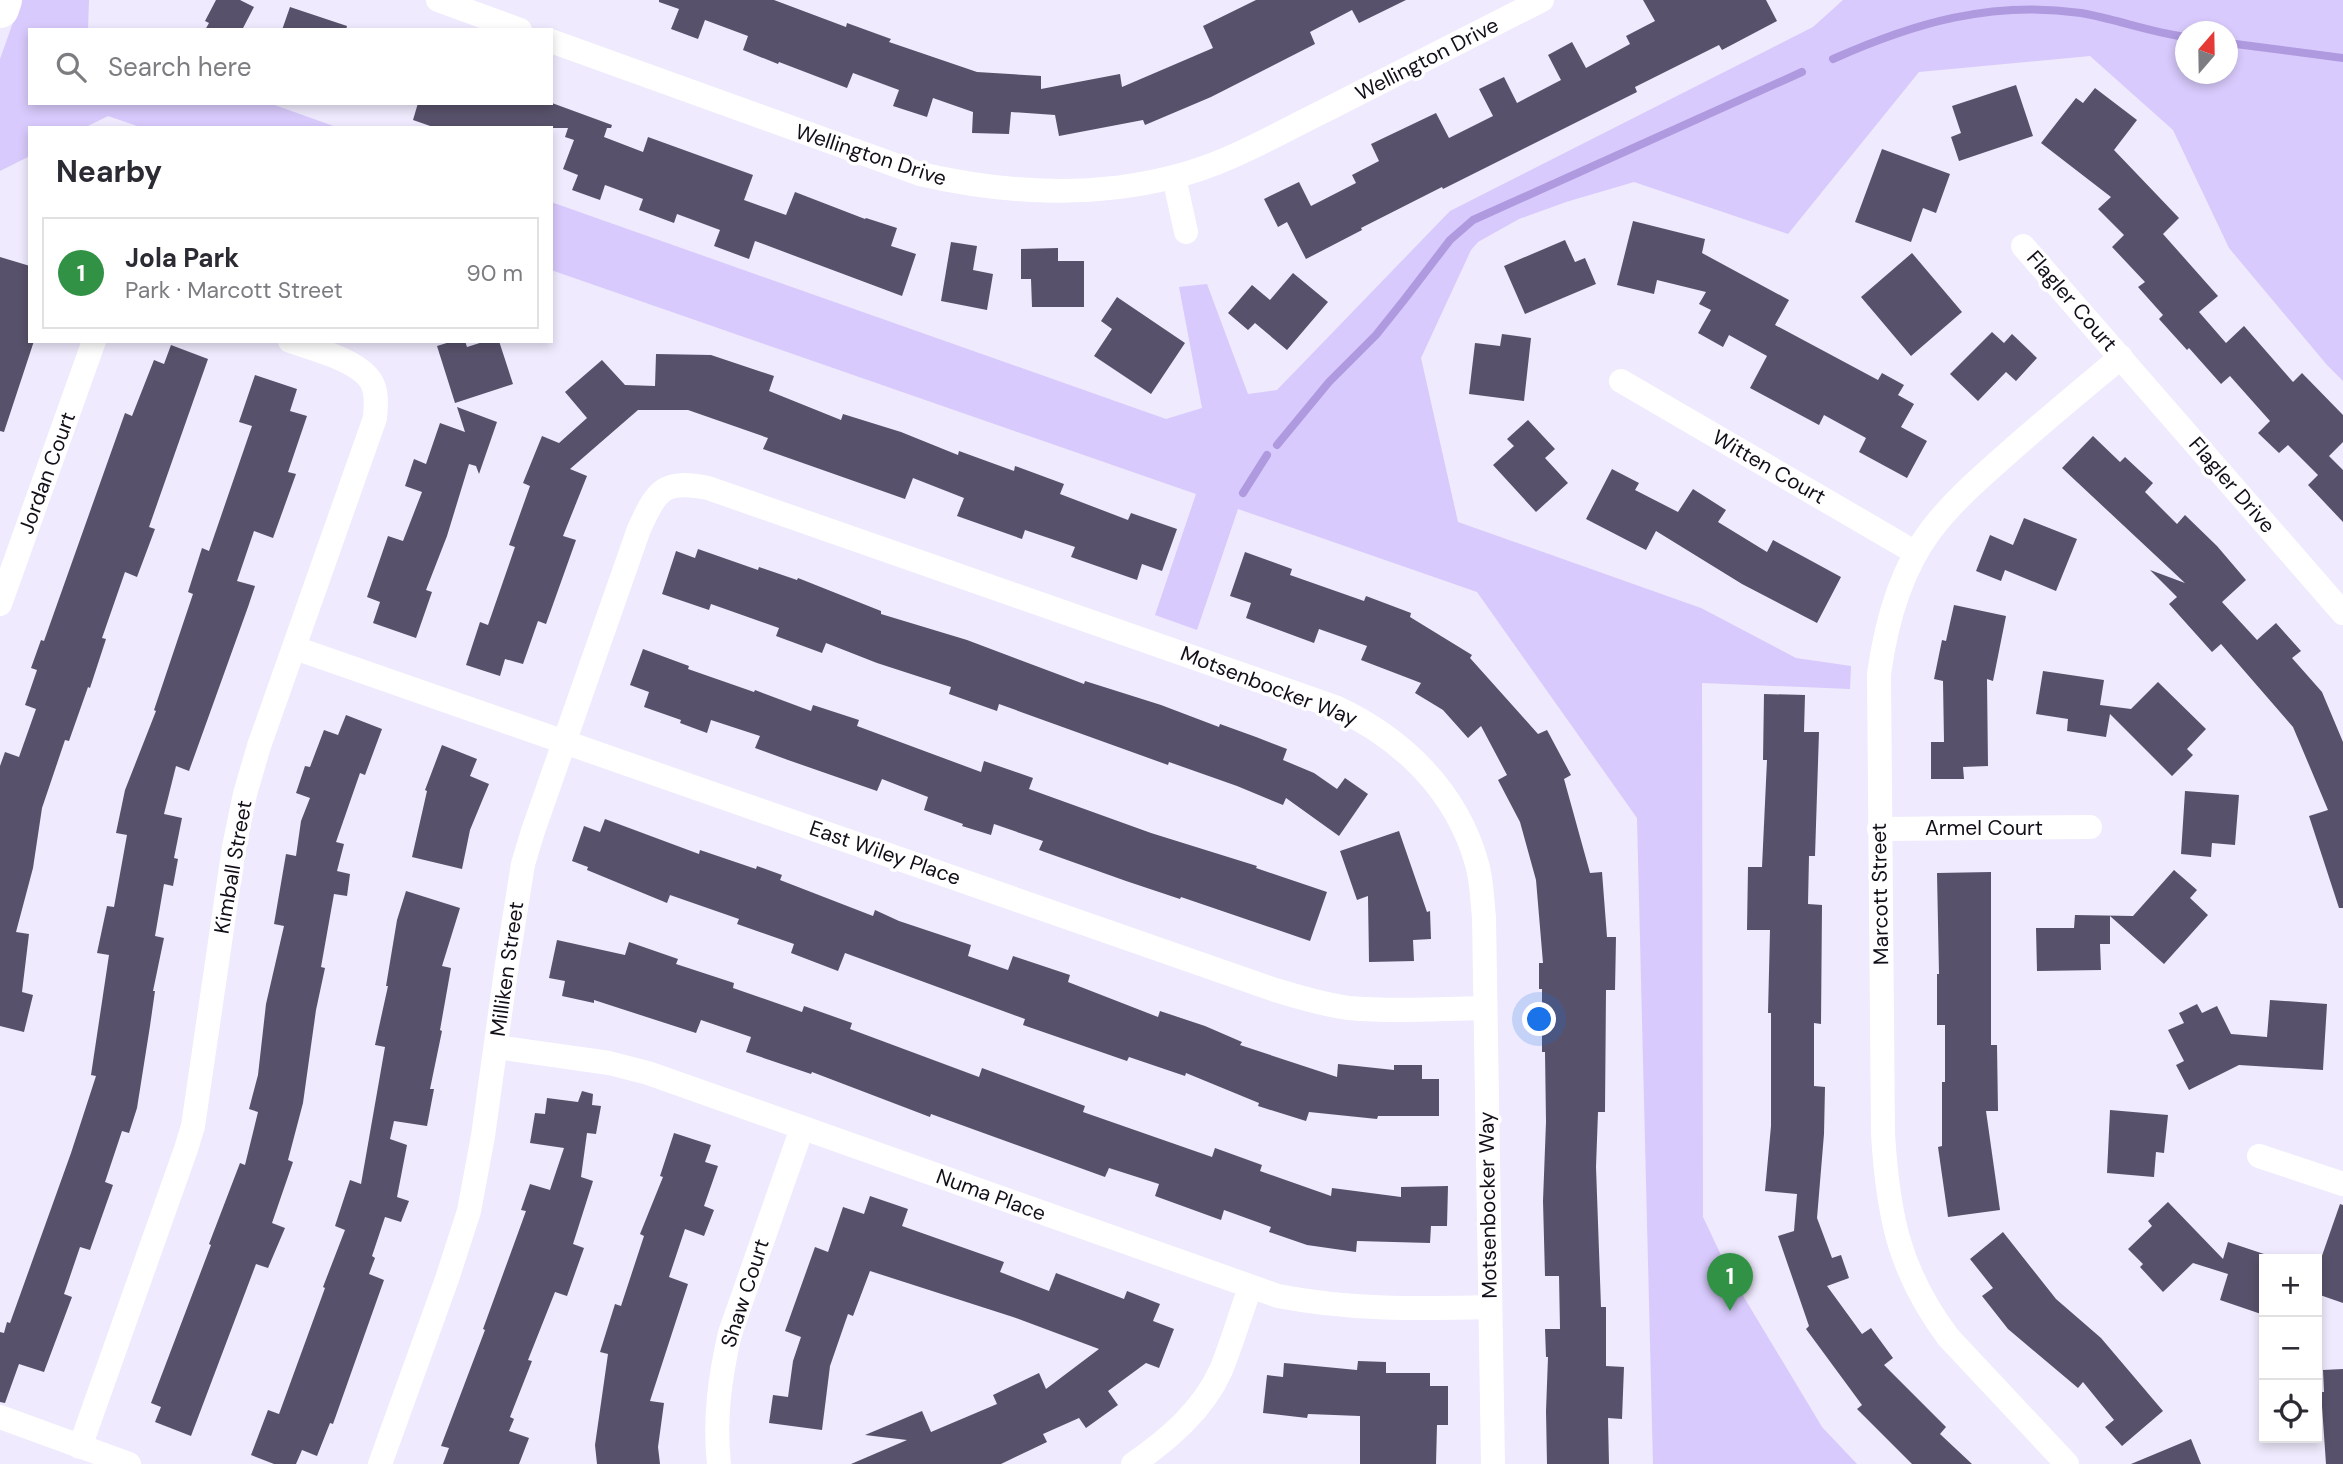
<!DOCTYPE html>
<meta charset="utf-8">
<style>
:root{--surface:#fff;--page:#f7f7f7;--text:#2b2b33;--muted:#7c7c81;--line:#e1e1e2;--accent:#319246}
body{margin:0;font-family:"DM Sans",sans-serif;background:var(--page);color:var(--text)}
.controls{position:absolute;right:21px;bottom:21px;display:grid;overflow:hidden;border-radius:0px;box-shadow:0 4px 10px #0003}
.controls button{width:63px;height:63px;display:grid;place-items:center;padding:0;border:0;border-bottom:2px solid var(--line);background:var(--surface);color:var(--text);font:35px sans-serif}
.compass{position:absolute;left:2175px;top:21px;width:63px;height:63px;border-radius:50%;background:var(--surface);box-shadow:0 4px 10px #0003;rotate:20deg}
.you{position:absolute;left:1540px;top:1020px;width:24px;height:24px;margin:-18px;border:5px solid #fff;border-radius:50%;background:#1a73e8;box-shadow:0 0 0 10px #1a73e833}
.badge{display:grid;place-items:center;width:46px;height:46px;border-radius:50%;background:var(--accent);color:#fff;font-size:23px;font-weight:700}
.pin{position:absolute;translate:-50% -58px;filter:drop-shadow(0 2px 4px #0008)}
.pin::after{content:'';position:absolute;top:37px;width:24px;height:21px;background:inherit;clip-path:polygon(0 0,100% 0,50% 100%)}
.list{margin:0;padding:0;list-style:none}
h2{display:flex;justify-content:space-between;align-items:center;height:91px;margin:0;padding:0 28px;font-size:30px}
h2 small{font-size:23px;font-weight:400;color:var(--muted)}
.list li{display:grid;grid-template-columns:46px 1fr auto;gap:21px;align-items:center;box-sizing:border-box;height:112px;margin:0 14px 14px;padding:0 14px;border:2px solid var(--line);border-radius:0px}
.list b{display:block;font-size:26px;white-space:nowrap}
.list p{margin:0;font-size:23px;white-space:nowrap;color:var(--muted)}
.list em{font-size:23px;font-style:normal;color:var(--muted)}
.icon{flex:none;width:38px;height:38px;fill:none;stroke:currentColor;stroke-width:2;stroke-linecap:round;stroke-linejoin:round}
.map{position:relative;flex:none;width:2343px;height:1464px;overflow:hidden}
.search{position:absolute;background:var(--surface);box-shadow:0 4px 10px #0003;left:28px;top:28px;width:525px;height:77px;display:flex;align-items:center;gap:18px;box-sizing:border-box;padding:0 24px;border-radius:0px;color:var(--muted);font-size:26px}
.panel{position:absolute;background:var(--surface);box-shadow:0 4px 10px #0003;left:28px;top:126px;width:525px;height:217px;border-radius:0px}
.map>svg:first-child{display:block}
</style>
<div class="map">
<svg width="2343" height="1464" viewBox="0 0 2343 1464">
<rect width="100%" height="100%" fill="#efeafd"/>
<g fill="#d8cafc" fill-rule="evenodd">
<path d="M21 0H89L88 30H30V103H269L339 128H143L108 116 84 128H30V156L0 171V59Z"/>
<path d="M1843 0H2343V381L2327 365 2229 248 2173 130 2090 56 1919 72 1788 234 1634 182 1566 202 1519 219 1478 242 1471 250 1421 358 1458 522 1701 608 1796 658 1851 666 1850 689 1702 683 1703 1217 1730 1274 1822 1427 1857 1464H1653L1637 818 1477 592 1238 509 1197 630 1155 615 1196 494 551 270V202L1166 419 1202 408 1179 287 1207 284 1248 394 1277 390 1450 211 1813 27ZM2186 32H2228V74H2186Z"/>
</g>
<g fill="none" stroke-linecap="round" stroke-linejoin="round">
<g stroke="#af9ae0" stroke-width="8">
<path d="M2228 43 2343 58"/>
<path d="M1833 59C1914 23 1992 0 2081 13 2116 19 2150 32 2186 37"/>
<path d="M1277 445 1329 382 1376 335 1404 300 1450 240 1473 220 1802 72"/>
<path d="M1243 493 1267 455"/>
</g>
</g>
<g fill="#58516b">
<path d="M216 0H240L254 7 242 30H205L209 23 205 21Z"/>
<path d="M659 0H774L846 27 847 23 891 39 889 42 977 72 1041 76V89L1120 74 1122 87 1213 48 1203 26 1256 0H1406L1359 23 1352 10 1310 32 1315 44 1211 97 1145 125 1143 120 1059 136 1055 115 1011 112 1009 134 972 133 973 112 933 98 927 117 893 106 899 90 853 73 847 88 779 62 778 64 743 50 748 36 705 20 698 39 671 29 679 9 659 2Z"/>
<path d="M1643 0H1766L1777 21 1722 50 1719 45 1635 87 1637 92 1443 189 1442 187 1361 228 1362 230 1306 259 1287 222 1278 227 1264 199 1299 182 1311 206 1356 183 1352 175 1379 161 1371 144 1436 113 1449 138 1493 116 1479 89 1504 77 1517 103 1561 80 1548 55 1572 42 1586 68 1630 44 1626 36 1655 21Z"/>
<path d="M290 7 347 26 346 30H282Z"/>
<path d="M2016 85 2033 136 1959 161 1951 137 1961 133 1952 106Z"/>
<path d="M2095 88 2137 120 2114 150 2179 218 2163 234 2218 296 2199 312 2226 343 2244 326 2293 382 2302 373 2343 415V442L2329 456 2343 470V522L2308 485 2318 475 2288 445 2279 453 2258 433 2270 421 2230 376 2221 384 2189 348 2187 350 2159 319 2163 315 2138 287 2145 282 2112 247 2124 235 2098 209 2111 197 2041 143 2076 98 2083 103Z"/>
<path d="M418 103H552L612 125 611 128H607L604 137 643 152 648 137 753 175 744 200 786 215 795 192 865 219 866 218 897 228 891 246 916 254 902 296 755 241 749 259 714 246 720 230 677 214 674 223 639 210 643 199 605 185 600 200 572 190 578 175 563 169 574 140 565 137 568 128H436L413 120Z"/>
<path d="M1882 149 1950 174 1936 213 1923 208 1911 242 1855 222Z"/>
<path d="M1633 221 1705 239 1702 253 1789 300 1775 325 1878 380 1882 373 1904 385 1898 395 1914 404 1901 427 1927 441 1907 478 1859 452 1866 438 1824 415 1819 425 1750 388 1767 356 1729 335 1723 347 1698 333 1711 310 1699 304 1706 292 1657 280 1654 294 1617 285Z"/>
<path d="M1565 240 1575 262 1585 258 1596 284 1525 314 1504 266Z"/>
<path d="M951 242 977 246 973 270 993 274 987 310 941 301Z"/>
<path d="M1058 248V261H1084V307H1032L1031 279H1021V249Z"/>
<path d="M1912 253 1962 312 1911 356 1861 297Z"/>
<path d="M0 257 30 266V341H34L4 432 0 431Z"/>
<path d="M1293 273 1328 302 1287 350 1255 323 1248 330 1228 313 1252 285 1270 300Z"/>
<path d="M1117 297 1185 343 1151 394 1094 356 1112 329 1101 321Z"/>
<path d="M1992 332 2004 343 2012 334 2037 358 2016 381 2006 372 1978 401 1950 374Z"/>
<path d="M1502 334 1531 338 1524 401 1469 394 1475 343 1500 346Z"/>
<path d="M453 341H465L467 347 486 341H499L513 384 455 403 437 346Z"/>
<path d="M171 345 208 359 149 527 155 529 137 577 125 572 102 638 106 639 90 688 88 687 69 741 65 740 42 808 33 868 16 932 29 934 22 992 33 995 24 1032 0 1026V766L5 752 19 757 36 709 25 705 37 670 31 668 41 640 44 641 125 413 132 416 154 360 164 364Z"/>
<path d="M656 354 711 355 774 376 769 391 841 420 843 414 901 432 958 455 959 451 1014 471 1015 466 1064 484 1060 494 1128 520 1131 513 1177 529 1162 571 1142 564 1137 580 1071 557 1075 547 1025 530 1022 539 957 516 964 498 913 478 905 499 763 449 768 438 688 410H638L570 469 587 476 563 536 576 540 546 624 538 621 523 664 505 659 500 676 466 665 480 622 488 625 515 547 509 545 530 486 523 483 542 436 559 443 587 418 565 392 602 360 625 385 655 386Z"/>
<path d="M255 375 297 389 290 411 307 416 288 472 296 474 273 538 254 531 237 581 255 586 248 607 189 771 176 766 164 814 182 818 174 858 178 859 173 886 164 884 155 936 164 938 153 991H155L150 1026 137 1108 129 1133 122 1131 105 1182 113 1185 90 1250 80 1247 64 1294 72 1297 44 1372 19 1364 5 1403 0 1402V1332L4 1333 7 1322 10 1323 71 1153 96 1076 91 1075 109 955 97 953 107 906 114 907 127 835 116 833 125 790 156 711 154 710 193 594 188 592 202 548 209 551 252 426 239 422Z"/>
<path d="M457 407 497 422 479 474 476 466 469 464 447 536 426 590 432 592 416 638 373 623 380 602 367 597 388 536 403 541 422 492 405 486 414 459 426 464 440 423 465 432Z"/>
<path d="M1528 420 1555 449 1545 458 1568 483 1536 512 1493 465 1514 446 1507 439Z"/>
<path d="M2093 436 2120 462 2125 457 2153 483 2145 492 2177 524 2185 515 2217 546 2246 580 2222 602 2257 640 2276 623 2301 651 2292 658 2322 692 2343 742V908H2339L2309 816 2328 810 2293 727 2221 644 2212 652 2169 604 2177 597 2150 570 2185 583 2062 468Z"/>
<path d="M1612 469 1639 483 1635 490 1678 512 1693 489 1726 510 1718 522 1767 552 1773 540 1841 577 1817 623 1742 584 1656 531 1646 550 1586 519Z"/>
<path d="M2024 518 2077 539 2056 591 2005 570 2001 581 1976 571 1990 535 2013 545Z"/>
<path d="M698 549 758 570 759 567 797 580 798 578 881 611V614L967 640 1084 684 1085 681 1161 705 1219 727 1220 724 1256 737 1287 749 1283 760 1314 773 1337 789 1345 778 1368 794 1339 836 1286 798 1283 805 1237 786 1169 762 1168 765 999 704 997 711 949 694 951 687 877 663 826 643 822 653 776 636 779 628 711 604 709 610 662 594 676 551 695 558Z"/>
<path d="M1245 552 1292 569 1290 575 1364 601 1366 596 1411 613 1410 617 1472 655 1470 658 1538 734 1547 730 1571 775 1564 779 1590 873 1602 872 1607 937H1616L1615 990H1606L1605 1112H1598L1596 1167 1601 1307H1606V1366L1624 1367 1622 1419 1608 1418 1609 1464H1547L1546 1411 1548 1357H1546L1545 1329H1560L1559 1276H1545L1543 1201 1546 1122 1545 1052H1542V989H1539V963H1543L1536 880 1520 822 1498 780 1507 775 1481 726 1468 738 1443 710 1415 693 1421 683 1361 660 1367 646 1319 629 1314 643 1246 618 1251 603 1230 596Z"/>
<path d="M1954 605 2006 616 1993 681 1987 679 1988 766 1963 767 1964 779H1931V742H1944L1943 681 1934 679 1942 640 1946 641Z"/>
<path d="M643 649 689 666 688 669 754 692 755 690 811 711 813 705 859 720 857 726 981 772 984 761 1033 778 1029 789 1151 833 1257 866 1256 868 1327 892 1310 941 1181 897 1180 899 1126 881 1039 850 1043 841 994 824 991 835 962 826 963 824 924 810 928 797 882 779 877 791 788 760 755 748 760 736 711 720 707 733 680 723 681 720 644 707 649 692 630 685Z"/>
<path d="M2043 671 2104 680 2100 705 2131 709 2158 682 2206 729 2187 749 2193 755 2172 776 2110 714 2106 737 2067 731 2068 719 2036 714Z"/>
<path d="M1764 694 1805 695 1804 732H1819L1815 856H1809L1808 904 1822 905 1821 1024 1814 1023V1086L1825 1087 1824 1134 1817 1218 1832 1258 1841 1255 1849 1278 1827 1286 1862 1334 1871 1328 1893 1358 1884 1365 1946 1427 1940 1434 1972 1464H1912L1857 1409 1862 1405 1806 1329 1809 1326 1778 1236 1794 1231 1797 1194 1765 1191 1771 1126V1013H1768L1770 930H1747L1748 867H1762L1767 760H1763Z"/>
<path d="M346 715 382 729 365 775 360 773 336 842 344 844 337 871 350 874 347 896 334 894 321 967 325 968 316 1010 303 1103 288 1160 293 1162 272 1223 285 1228 268 1268 256 1264 191 1436 155 1422 161 1407 151 1403 211 1245 209 1244 240 1163 245 1165 258 1112 249 1109 258 1075 266 1004 284 926 274 924 286 854 296 856 301 821 310 798 296 793 305 766 310 767 324 730 338 735Z"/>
<path d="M442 745 477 759 470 776 489 784 470 830 462 869 412 857 427 791 425 790Z"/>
<path d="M2185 791 2239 795 2235 845 2212 843 2211 857 2181 854Z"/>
<path d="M605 819 699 854 700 850 756 869 757 866 782 875 780 880 873 916 875 910 899 921 971 945 968 956 1008 970 1013 956 1070 975 1068 982 1158 1017 1160 1011 1205 1026 1242 1042 1240 1045 1337 1077 1338 1064 1394 1070V1065H1422V1079H1439V1116H1378L1377 1119 1309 1112 1306 1121 1258 1106 1259 1103 1186 1073 1185 1076 1129 1057 1127 1061 1023 1025 1025 1019 845 953 838 971 791 953 794 944 737 924 739 919 670 895 667 903 587 870 588 867 572 861 584 826 600 832Z"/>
<path d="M1399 831 1427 912 1430 911 1431 939 1413 940 1414 961 1369 962 1368 896 1357 900 1340 851Z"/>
<path d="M2174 870 2197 890 2190 898 2208 915 2164 964 2110 916V944H2100L2101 970 2037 971 2036 928H2074L2075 915 2133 916Z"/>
<path d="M1991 872V1045H1997L1998 1111H1986L2000 1210 1948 1217 1938 1147 1942 1146V1082H1945V1025H1937V974H1939L1937 873Z"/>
<path d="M406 891 460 908 442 966 451 968 440 1030 442 1031 430 1089H434L427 1126 394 1121 390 1139 407 1145 397 1197 409 1201 401 1222 385 1217 372 1256 375 1258 369 1274 384 1280 333 1424 330 1423 317 1456 302 1450 296 1464H274L251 1455 268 1410 279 1414 325 1288 323 1287 345 1230 335 1226 350 1180 361 1184 385 1047 375 1045 388 986H386L397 920Z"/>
<path d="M557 940 625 955 629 942 678 959 676 964 734 983 733 988 802 1012 804 1006 852 1023 850 1029 979 1077 982 1068 1085 1106 1083 1112 1212 1157 1215 1148 1262 1165 1260 1171 1331 1196 1332 1188 1401 1197V1187L1448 1186 1447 1226H1431L1430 1243 1357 1241 1356 1252 1307 1245 1269 1232 1271 1227 1224 1210 1221 1220 1155 1196 1159 1184 1109 1168 1105 1177 931 1114 930 1117 812 1072 811 1074 746 1052 751 1037 701 1020 696 1033 594 1000V1003L562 996 565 981 549 978Z"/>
<path d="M2270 1000 2327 1004 2323 1070 2239 1065 2189 1090 2176 1065 2184 1061 2168 1030 2184 1023 2179 1013 2197 1004 2202 1013 2217 1006 2231 1034 2267 1037Z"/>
<path d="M582 1091 593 1094 592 1105 601 1106 596 1134 587 1133 581 1177 593 1181 573 1244 584 1248 567 1296 555 1292 528 1360 532 1361 510 1417 514 1419 509 1431 529 1438 519 1464H443L449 1448 441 1446 485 1330 483 1329 526 1211 521 1210 530 1184 550 1190 564 1148 530 1143 535 1113 545 1114 547 1098 578 1102Z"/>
<path d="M2110 1110 2168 1115 2164 1153 2156 1152 2154 1177 2107 1173Z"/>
<path d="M674 1133 711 1145 705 1162 718 1166 704 1206 714 1210 704 1236 685 1229 669 1277 688 1284 650 1401 664 1403 658 1447 660 1464H597L595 1445 608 1354 600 1352 615 1304 621 1306 644 1236 640 1234 663 1177 660 1176Z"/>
<path d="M870 1196 908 1209 902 1226 1004 1262 1000 1272 1049 1291 1056 1273 1124 1299 1127 1291 1160 1304 1153 1321 1174 1329 1159 1368 1146 1363 1108 1391 1118 1405 1086 1428 1079 1418 1043 1434 1047 1442 1001 1464H851L907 1440 865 1435 922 1411 931 1432 997 1404 993 1395 1039 1373 1046 1389 1099 1349 1013 1317 870 1271 853 1316 848 1314 830 1366 822 1430 769 1423 773 1395 788 1397 793 1361 801 1337 785 1331 815 1247 828 1252 843 1207 864 1214Z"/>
<path d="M2168 1202 2223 1259 2228 1242 2264 1254V1315L2220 1300 2228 1274 2193 1263 2163 1292 2140 1267 2143 1264 2128 1249 2152 1226 2148 1221Z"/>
<path d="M2340 1204 2343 1205V1303L2317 1294V1270Z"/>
<path d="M2003 1232 2056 1299 2101 1338 2163 1411 2122 1446 2105 1427 2114 1420 2083 1382 2078 1388 2008 1329 1982 1296 1993 1288 1970 1259Z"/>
<path d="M1358 1361 1386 1362V1373H1430V1386H1448V1425H1437L1436 1464H1360V1416L1308 1414 1307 1418 1263 1413 1267 1375 1283 1377 1284 1363 1357 1370Z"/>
<path d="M2343 1369V1464H2326L2321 1392H2324L2323 1370Z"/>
<path d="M2191 1439 2201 1464H2131Z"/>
</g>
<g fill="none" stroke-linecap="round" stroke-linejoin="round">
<g stroke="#fff" stroke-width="24">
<path d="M438 0 520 30"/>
<path d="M551 41 920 174C1002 193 1091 198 1173 177 1227 164 1275 135 1324 111 1397 74 1470 37 1542 0"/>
<path d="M1174 177 1186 232"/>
<path d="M2023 246 2343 613"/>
<path d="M1621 381 1916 553"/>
<path d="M0 604 94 341"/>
<path d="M295 648 1275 990C1299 997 1324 1005 1349 1008 1394 1012 1440 1009 1485 1008"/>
<path d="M1879 829 2090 827"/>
<path d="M497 1047 609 1063 648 1073 1278 1296C1349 1310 1419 1309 1490 1307"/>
<path d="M2259 1156 2343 1184"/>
<path d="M0 1417 129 1464"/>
<path d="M80 1447 186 1149 193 1126 234 847 245 794 259 746 375 418C376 407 377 395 373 385 363 361 313 349 290 341"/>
<path d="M380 1464 447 1279 469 1211 483 1136 507 964 523 864 533 831 639 529C657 490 663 479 708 488L1335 707C1402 738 1457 791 1477 864 1482 881 1482 900 1484 917L1493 1464"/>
<path d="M719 1464C714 1419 720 1377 730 1333L802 1128"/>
<path d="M1133 1464C1169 1439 1203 1410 1221 1370 1232 1343 1240 1315 1250 1288"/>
<path d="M2067 1464 1948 1337C1899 1271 1888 1216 1883 1134L1879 674C1886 623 1900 571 1931 530 1953 501 1980 478 2007 454 2044 421 2083 389 2121 357"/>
</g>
<path stroke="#fff" stroke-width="38" d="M0 9 3 0"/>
</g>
<g text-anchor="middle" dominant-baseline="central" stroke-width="7" stroke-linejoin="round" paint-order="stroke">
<g font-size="21" fill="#120f19" stroke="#fff">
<text transform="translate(1427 59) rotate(-27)">Wellington Drive</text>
<text transform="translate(871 155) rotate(18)">Wellington Drive</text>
<text transform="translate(2072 301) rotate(49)">Flagler Court</text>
<text transform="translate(1769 467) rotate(30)">Witten Court</text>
<text transform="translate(47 473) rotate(-70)">Jordan Court</text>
<text transform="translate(2232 485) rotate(49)">Flagler Drive</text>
<text transform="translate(1269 686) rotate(21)">Motsenbocker Way</text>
<text x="1984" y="828">Armel Court</text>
<text transform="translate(885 853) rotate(19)">East Wiley Place</text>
<text transform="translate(233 867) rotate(-80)">Kimball Street</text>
<text transform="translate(1880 894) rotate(-91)">Marcott Street</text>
<text transform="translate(507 969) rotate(-82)">Milliken Street</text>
<text transform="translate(991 1195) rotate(20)">Numa Place</text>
<text transform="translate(1488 1205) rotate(-91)">Motsenbocker Way</text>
<text transform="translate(745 1293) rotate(-72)">Shaw Court</text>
</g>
</g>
</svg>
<div class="controls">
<button>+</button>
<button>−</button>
<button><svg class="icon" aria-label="locate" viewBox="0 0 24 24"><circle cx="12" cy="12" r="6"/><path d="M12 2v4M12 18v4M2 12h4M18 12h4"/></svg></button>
</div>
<svg class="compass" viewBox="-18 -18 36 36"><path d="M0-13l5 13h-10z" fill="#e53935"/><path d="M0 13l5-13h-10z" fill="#7c7c81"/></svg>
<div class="you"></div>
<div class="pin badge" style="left:1730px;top:1311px">1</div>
<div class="search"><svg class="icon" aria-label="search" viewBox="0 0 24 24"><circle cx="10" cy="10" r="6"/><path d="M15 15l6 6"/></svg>Search here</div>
<section class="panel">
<h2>Nearby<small></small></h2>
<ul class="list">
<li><span class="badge">1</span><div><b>Jola Park</b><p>Park · Marcott Street</p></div><em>90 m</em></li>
</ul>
</section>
</div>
